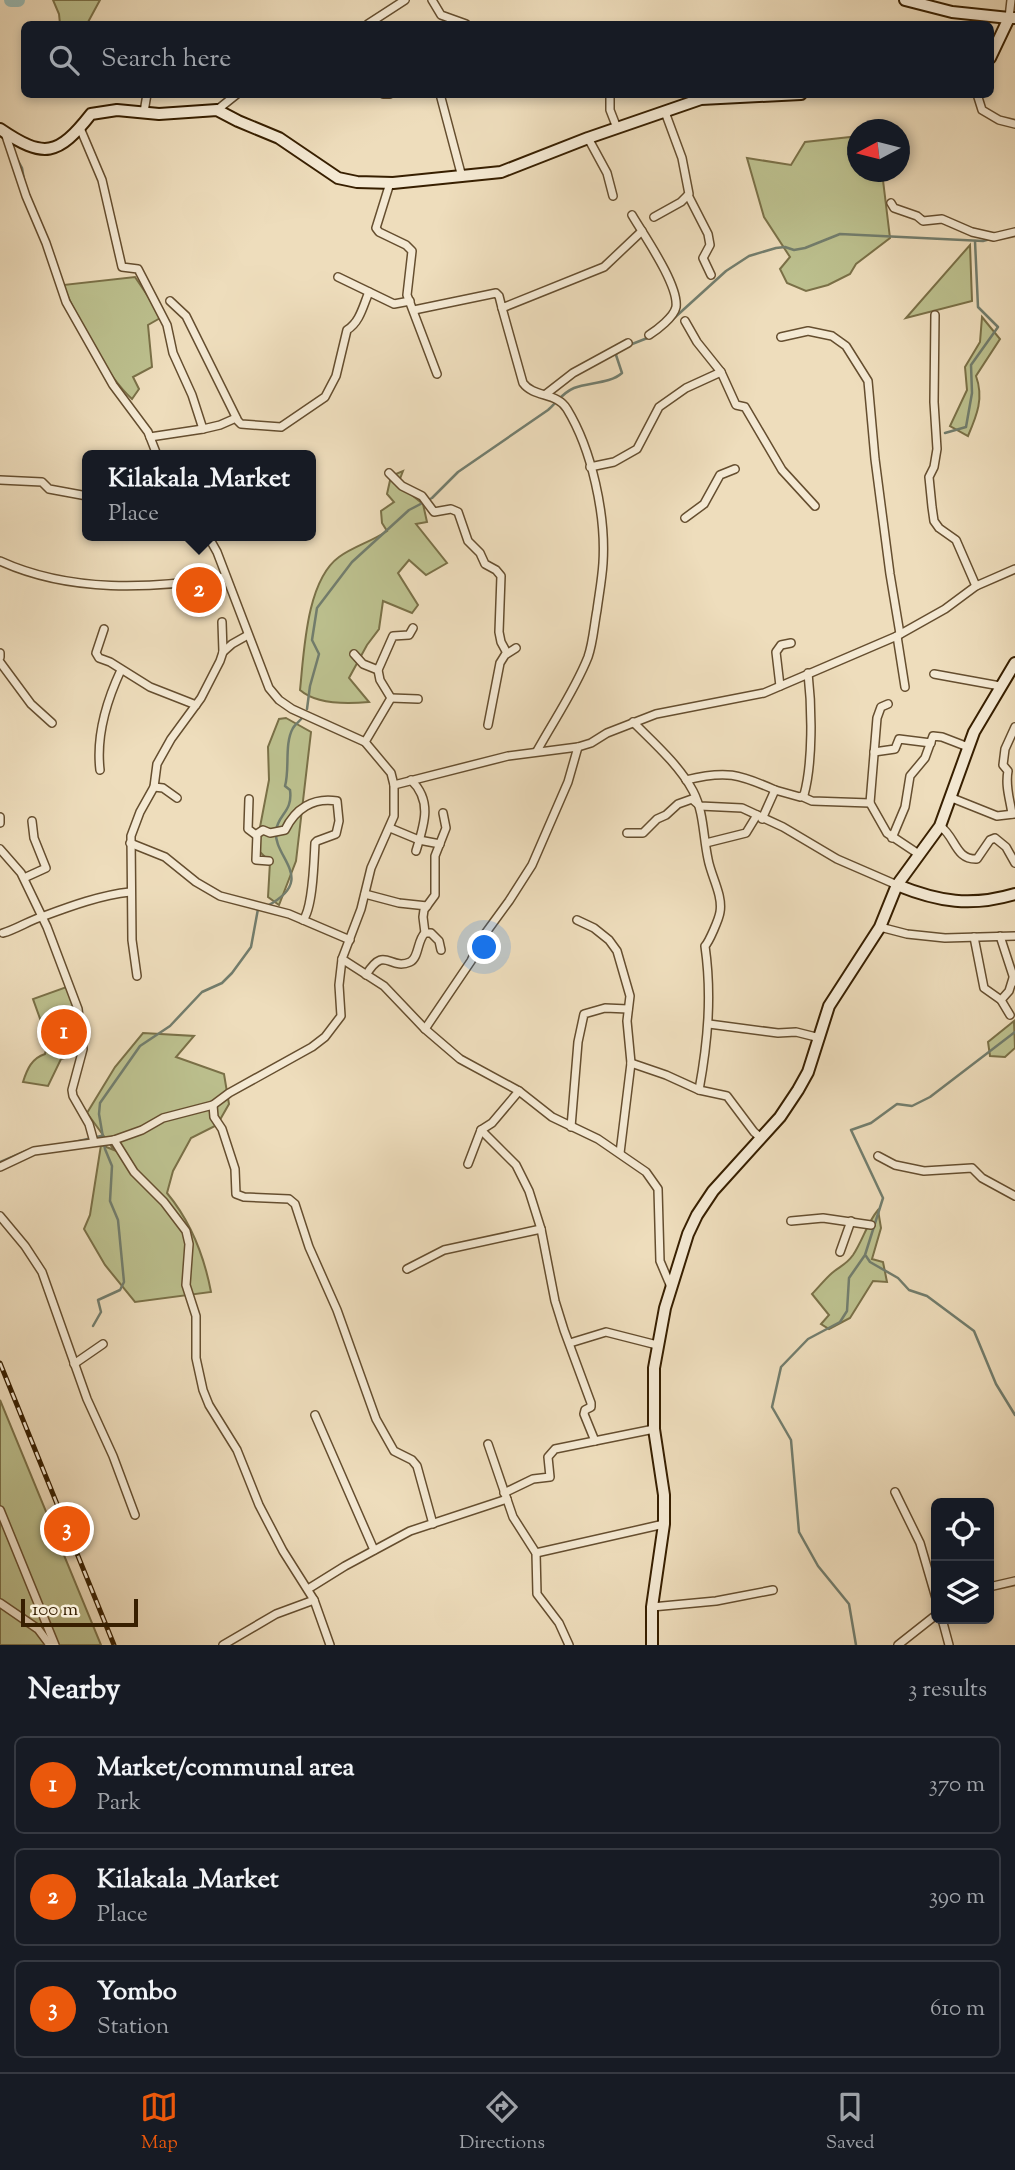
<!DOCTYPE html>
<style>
:root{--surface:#171b24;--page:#242831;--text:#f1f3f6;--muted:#9ea1a6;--line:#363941;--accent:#ea580c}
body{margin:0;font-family:"Sorts Mill Goudy",serif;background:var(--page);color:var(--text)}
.controls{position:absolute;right:21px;bottom:21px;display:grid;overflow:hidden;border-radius:10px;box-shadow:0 4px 10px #0003}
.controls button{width:63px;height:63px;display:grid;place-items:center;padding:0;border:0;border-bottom:2px solid var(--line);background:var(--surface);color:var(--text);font:35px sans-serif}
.compass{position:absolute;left:847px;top:119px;width:63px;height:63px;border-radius:50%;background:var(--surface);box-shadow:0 4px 10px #0003;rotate:263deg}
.scale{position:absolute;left:21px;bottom:18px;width:117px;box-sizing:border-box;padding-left:7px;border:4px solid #371f00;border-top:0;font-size:19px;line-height:24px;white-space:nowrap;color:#371f00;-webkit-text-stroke:5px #f4e9d3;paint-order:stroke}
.you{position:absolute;left:485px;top:948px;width:24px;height:24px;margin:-18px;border:5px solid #fff;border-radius:50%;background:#1a73e8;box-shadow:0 0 0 10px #1a73e833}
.badge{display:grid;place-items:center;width:46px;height:46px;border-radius:50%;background:var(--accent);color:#fff;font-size:23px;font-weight:700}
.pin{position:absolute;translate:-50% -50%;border:4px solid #fff;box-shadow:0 2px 7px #0006}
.popup{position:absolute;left:82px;top:450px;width:234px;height:91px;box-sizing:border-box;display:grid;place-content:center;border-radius:10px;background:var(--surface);filter:drop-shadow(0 2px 5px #0005);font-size:23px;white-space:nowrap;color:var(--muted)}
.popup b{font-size:26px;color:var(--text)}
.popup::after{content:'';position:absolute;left:50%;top:100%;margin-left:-14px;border:14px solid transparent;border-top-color:var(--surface)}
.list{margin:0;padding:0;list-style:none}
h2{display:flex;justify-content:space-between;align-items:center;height:91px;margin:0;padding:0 28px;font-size:30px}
h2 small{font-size:23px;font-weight:400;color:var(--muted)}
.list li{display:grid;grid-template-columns:46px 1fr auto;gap:21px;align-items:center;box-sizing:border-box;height:98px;margin:0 14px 14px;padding:0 14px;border:2px solid var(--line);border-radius:10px}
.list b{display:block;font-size:26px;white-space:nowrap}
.list p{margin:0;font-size:23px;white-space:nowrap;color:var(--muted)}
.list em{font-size:23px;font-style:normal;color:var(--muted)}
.icon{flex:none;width:38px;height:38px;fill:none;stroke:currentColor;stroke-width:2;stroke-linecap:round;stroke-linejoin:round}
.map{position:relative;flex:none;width:1015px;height:1645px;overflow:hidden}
.search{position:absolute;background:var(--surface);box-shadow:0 4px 10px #0003;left:21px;right:21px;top:21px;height:77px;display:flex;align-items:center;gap:18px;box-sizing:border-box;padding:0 24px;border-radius:10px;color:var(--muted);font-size:26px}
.sheet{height:427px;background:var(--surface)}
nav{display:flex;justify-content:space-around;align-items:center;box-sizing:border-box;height:98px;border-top:2px solid var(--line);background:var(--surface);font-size:19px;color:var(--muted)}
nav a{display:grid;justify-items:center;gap:4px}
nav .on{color:var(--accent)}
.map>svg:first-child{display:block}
</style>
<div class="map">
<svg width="1015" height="1645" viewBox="0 0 1015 1645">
<rect width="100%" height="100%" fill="#eeddbc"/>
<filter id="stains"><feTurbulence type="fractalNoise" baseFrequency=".00286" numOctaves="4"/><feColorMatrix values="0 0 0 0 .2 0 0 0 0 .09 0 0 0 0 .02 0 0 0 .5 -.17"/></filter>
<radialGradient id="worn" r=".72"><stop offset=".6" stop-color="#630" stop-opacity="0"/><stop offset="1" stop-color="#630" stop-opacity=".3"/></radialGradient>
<g fill="#bcc08e" stroke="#7a7047" stroke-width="2">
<path d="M53 0H100L87 24H60L59 14Z"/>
<path d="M850 137 857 138 858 172H882L890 238 856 264 850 274 828 285 806 291 787 283 780 269 790 257 764 217 747 158 791 165 805 142Z"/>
<path d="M970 245 972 301 906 318Z"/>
<path d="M135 277 162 317 148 325 152 367 133 377 139 389 132 399C105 374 77 319 63 285Z"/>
<path d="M982 317 1000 339 976 376C984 398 977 415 968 436L950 426 967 390 965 367 980 342Z"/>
<path d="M403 471 398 484 423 504 427 522 416 524 447 563 426 575 409 560 398 573 418 605 412 613 383 601 379 629 367 645 349 678 369 702C348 704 317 705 300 690 304 653 306 581 339 557 354 546 371 542 387 531L382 523 381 511 394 502 387 494 391 476Z"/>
<path d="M286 718 311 732 296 861 279 905 268 897 270 862 256 848 269 780 268 747 279 719Z"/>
<path d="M72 985 80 1054 61 1059 48 1086 23 1082C27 1069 32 1058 45 1054L48 1041 33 999Z"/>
<path d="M1014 1021 1015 1048 1005 1057 990 1056 988 1042Z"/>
<path d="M143 1033 194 1036 176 1057 224 1074 229 1104 217 1125 191 1138 173 1171 167 1193C191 1222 204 1255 211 1292L135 1302 105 1265 84 1229 90 1215 101 1145 114 1150 87 1113 115 1067Z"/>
<path d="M878 1210 881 1228 872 1259 883 1262 887 1282 873 1281 850 1318 829 1329 821 1324 829 1315 812 1294C819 1287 825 1279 832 1273 840 1266 846 1265 853 1255 863 1240 867 1223 878 1210Z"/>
<path d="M0 1400 101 1645H0Z"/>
</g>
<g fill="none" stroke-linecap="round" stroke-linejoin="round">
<g stroke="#727d6d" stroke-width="2.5">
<path d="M16 157 22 168 24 180"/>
<path d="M672 320 726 271 749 256 776 248 785 247 794 250 805 248 840 234 983 241 990 239"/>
<path d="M627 346 650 337"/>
<path d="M945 433 966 427 972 393 971 365 998 327 978 307 975 241"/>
<path d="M307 709 310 686 319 654 312 640 317 608 352 562 409 510 432 498 458 472 548 410C557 402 562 393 574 388 588 382 610 384 622 373L616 355 618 351"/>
<path d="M267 906C318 879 273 858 276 831 278 814 293 812 290 790L285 786C290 769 284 744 293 728 296 723 301 721 304 715"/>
<path d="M70 1143 101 1136"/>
<path d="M0 1162 26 1151"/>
<path d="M866 1256 870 1262 898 1278 909 1290 927 1296 974 1331 996 1384 1015 1415"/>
<path d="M93 1326 101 1312 98 1300 120 1290 124 1282 118 1220 110 1201 112 1166 105 1149 99 1114 100 1103 140 1046 170 1026 202 992 222 983 232 973 251 947 258 909H261"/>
<path d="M856 1645 849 1604 818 1566 799 1532 791 1440 772 1407 781 1367 808 1339 840 1322 847 1311 849 1278 865 1255 883 1198 851 1130 871 1123 897 1104 912 1106 930 1097 1015 1032"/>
</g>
<path stroke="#9abbb5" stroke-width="14" d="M11 0H18"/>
<defs>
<g id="street">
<path d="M432 0 441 15 466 24"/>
<path d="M1009 18 1011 0"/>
<path d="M368 24 405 0"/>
<path d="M383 94H390"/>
<path d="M440 94 462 177"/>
<path d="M610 94V110L617 128"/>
<path d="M977 94 982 110 999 120 1015 124"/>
<path d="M217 110 237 94"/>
<path d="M144 112 147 94"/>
<path d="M80 128 102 180 122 267 138 269 167 325 173 353 192 395 203 429 220 425 236 418"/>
<path d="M6 136 26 196 46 243 66 302 113 385 148 432 157 455"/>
<path d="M588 138 607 173 613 196"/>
<path d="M390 183 376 228 379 232 406 245 412 251 407 295 437 374"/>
<path d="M688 195 708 234 710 245 703 258 711 275"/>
<path d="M891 203 894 208 917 216 923 221 942 219 972 232 994 237 1015 232"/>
<path d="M632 215C643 234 679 285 676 307 674 317 657 330 649 335"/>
<path d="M654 217 681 202 689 194 682 158 665 112"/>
<path d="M338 277 394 304 410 301"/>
<path d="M170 301 186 316 238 421 241 424 281 427 325 397 336 376 347 330C360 322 363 306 369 292"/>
<path d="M502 308 523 383C534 398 557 392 567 409 592 450 606 515 603 563 602 579 599 595 597 610 594 626 593 643 588 657 575 690 554 720 537 751"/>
<path d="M414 310 496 293 499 296 502 308 604 267 642 231"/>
<path d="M935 315 934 402 937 449 934 467 929 477 932 507 934 521 939 528 956 540 976 586"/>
<path d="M685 321 697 342 721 372 736 405 745 407 782 470 815 506"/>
<path d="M781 337 808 331 832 336 846 346 868 381 875 459 890 574 900 634"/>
<path d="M546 394 573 373 628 343"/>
<path d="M150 437 203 429"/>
<path d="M590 467 614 462 637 449 659 407 686 388 721 372"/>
<path d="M389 473 402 486 422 496 434 512 451 509 458 512 468 541 480 553 485 564 496 570 501 576 499 632 501 642 507 653"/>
<path d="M0 480 42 482 49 489 87 496"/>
<path d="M685 518 704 504 720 475 735 469"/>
<path d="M208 536 217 552 269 688 279 700 292 709 365 742 391 773 394 785V816L371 868 361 909 342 959 384 986 425 1029 460 1059 519 1091 552 1117 598 1139 646 1172 658 1189 660 1261 671 1287"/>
<path d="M0 561C70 593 151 589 225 577"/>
<path d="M104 629 96 653 99 658 110 662 150 687 196 705"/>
<path d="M897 636 905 687"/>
<path d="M223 652 232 644 248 635"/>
<path d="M0 653V657"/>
<path d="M354 654 363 664 378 670"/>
<path d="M0 662 31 704 52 723"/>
<path d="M934 674 1000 686"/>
<path d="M780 686 776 652 781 645 791 643"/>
<path d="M391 698 418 699"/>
<path d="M888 704 881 707 877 718 870 803 887 833 920 855"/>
<path d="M633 722C654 743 679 765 693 791 704 812 703 836 708 859 711 876 723 895 720 912 719 919 709 942 705 946 712 995 708 1041 699 1090"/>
<path d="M488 725 500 663 505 655 516 648"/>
<path d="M365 742 391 698 380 680 378 670 393 636 409 635 413 628"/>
<path d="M874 752 895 749 899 739 931 743"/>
<path d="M100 770C96 736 106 702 121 670"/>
<path d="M411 780C433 801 424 825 416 851"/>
<path d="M686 780C726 770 739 774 775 790"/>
<path d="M394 785 508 756 578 747 591 743 607 733 656 714 764 693 897 636 945 609 976 586 1015 569"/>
<path d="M154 787 163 788 177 798"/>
<path d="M803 797 812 801 870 803"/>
<path d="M952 798 997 816 1014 814"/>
<path d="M249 799 248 829 256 835"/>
<path d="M1012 814C1010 799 1005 786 1008 771L1003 765 1005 749 1015 727"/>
<path d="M0 817V823"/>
<path d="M762 819 775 790 800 797 804 795C813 762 812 708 808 673"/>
<path d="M940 826C956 837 955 860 977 859L990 840 995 838 1006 847 1015 863"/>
<path d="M390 828 419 840 440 844"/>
<path d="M627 833H643L657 819 666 815 678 804 692 799 700 806 742 808 783 827 837 859 897 885"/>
<path d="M892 838 905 807 910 776 925 758 933 736 942 737 968 747"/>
<path d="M130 843 165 857 196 882 220 896 289 914 350 940"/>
<path d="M706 843 746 833 757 815"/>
<path d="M0 849 21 873 47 927 78 1009 83 1049 72 1090 73 1096 89 1124 94 1142"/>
<path d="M269 861 256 860 257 834 263 830 270 833 285 830C295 809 313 797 337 801L339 821 336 834 317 841 315 843C314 861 313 908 303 920"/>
<path d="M24 878 46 868 34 838 32 821"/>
<path d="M365 894 399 903 427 906"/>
<path d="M577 920 594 928 609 940 617 951 630 996 627 1021 631 1063 620 1153"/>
<path d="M880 927 907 934 945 938 1015 936"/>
<path d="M3 933C17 929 30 920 44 916 71 906 101 895 130 892"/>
<path d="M425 933 423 917 424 910 435 895V856L446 828 443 813"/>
<path d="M1000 936 1015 982"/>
<path d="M974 937 984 988 1001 1000 1010 1015"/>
<path d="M366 975C385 944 389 971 410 962 419 958 417 940 425 933H431L439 941 441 950"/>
<path d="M137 976 132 940 131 836 140 812 154 787 157 764 171 739 201 698 220 661 223 652 222 622"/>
<path d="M1001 1000 1009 991 1013 978"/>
<path d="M709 1024 778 1033 796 1032 820 1038"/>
<path d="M425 1029 471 961 482 938 509 901 532 865 568 782 578 747"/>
<path d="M631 1063 666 1075 699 1090 727 1096 754 1132 761 1138"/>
<path d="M213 1105 214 1117 222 1129 235 1169 236 1194 244 1197 289 1199 295 1204 309 1247 337 1310 376 1419 394 1451 412 1460 417 1466 433 1524"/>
<path d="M571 1127 578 1042 584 1014 605 1008 628 1009"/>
<path d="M481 1130 516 1165 529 1191 541 1229 555 1301 564 1330 591 1403V1407L585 1410 584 1414 595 1441"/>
<path d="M114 1140 134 1172 164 1202 186 1231 189 1244 186 1285 196 1316V1358L203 1390 209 1405 237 1450 259 1505 283 1551 314 1600 330 1645"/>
<path d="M878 1156 895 1165 924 1171 972 1168 982 1178 1015 1196"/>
<path d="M468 1164 481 1130 492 1123 519 1091"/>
<path d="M0 1167 34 1151 114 1140 142 1130 163 1118 213 1105 229 1093 312 1047 325 1037 341 1016 339 985 342 959"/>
<path d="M0 1216 25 1246 42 1272 87 1399 113 1456 135 1515"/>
<path d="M791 1221 823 1218 871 1225"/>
<path d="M840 1252 851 1221"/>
<path d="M407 1269 444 1250 541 1229"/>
<path d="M570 1343 606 1332 657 1345"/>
<path d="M74 1364 103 1344"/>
<path d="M315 1415 374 1550"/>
<path d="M488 1444 513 1517 536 1553 537 1594 559 1623 569 1645"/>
<path d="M895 1492 920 1543 936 1598"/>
<path d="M504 1493 533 1479 550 1477 548 1457 555 1449 654 1429"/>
<path d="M0 1510 55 1645"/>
<path d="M536 1553 664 1524"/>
<path d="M989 1587 1015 1581"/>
<path d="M308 1589 345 1566 410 1531 507 1499"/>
<path d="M0 1603 38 1629 50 1645"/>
<path d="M652 1607 716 1601 773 1590"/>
<path d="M942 1619 949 1645"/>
<path d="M223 1645 276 1614 314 1600"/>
<path d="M898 1645 936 1615"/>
</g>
<g id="secondary">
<path d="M905 0 952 12 1009 18"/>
<path d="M990 58 1009 18H1014"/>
<path d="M0 129C44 159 58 156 91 114L117 110 159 114 217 110 238 121 279 138 338 178 357 182 393 183 501 172 588 138 701 99 801 94"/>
<path d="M897 885C939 902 971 907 1015 894"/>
<path d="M652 1645V1607L664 1524V1495L654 1429V1368L665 1308 688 1234 697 1215 713 1191 780 1117 798 1090 808 1072 829 1006 880 927 897 885 940 826 974 732 1015 663"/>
</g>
</defs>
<use href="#street" stroke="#654e2f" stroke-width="10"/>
<use href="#secondary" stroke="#371f00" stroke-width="14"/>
<use href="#street" stroke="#f4e9d3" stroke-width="7"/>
<use href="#secondary" stroke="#f4e9d3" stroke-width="10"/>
<defs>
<path id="rail" d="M0 1363 114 1645"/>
</defs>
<use href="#rail" stroke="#371f00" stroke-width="5"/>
<use href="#rail" stroke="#f4e9d3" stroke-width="2.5" stroke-dasharray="8" stroke-linecap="butt"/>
</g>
<rect width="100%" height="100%" filter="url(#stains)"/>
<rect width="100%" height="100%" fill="url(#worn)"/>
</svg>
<div class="controls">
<button><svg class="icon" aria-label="locate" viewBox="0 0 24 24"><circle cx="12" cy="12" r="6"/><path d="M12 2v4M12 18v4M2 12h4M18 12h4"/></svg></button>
<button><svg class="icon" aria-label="layers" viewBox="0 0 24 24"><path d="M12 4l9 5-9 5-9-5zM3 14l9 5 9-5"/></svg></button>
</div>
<svg class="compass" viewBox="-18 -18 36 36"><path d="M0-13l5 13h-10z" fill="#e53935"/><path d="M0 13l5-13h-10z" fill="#9ea1a6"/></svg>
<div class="scale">100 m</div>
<div class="you"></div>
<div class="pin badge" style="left:64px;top:1032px">1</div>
<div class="pin badge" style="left:199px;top:590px">2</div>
<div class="popup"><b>Kilakala _Market</b>Place</div>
<div class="pin badge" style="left:67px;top:1529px">3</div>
<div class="search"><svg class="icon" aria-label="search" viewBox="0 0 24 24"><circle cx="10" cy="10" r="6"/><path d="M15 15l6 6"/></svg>Search here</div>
</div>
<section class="sheet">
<h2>Nearby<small>3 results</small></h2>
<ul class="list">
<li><span class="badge">1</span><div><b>Market/communal area</b><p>Park</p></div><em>370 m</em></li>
<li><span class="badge">2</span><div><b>Kilakala _Market</b><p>Place</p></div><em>390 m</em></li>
<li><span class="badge">3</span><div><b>Yombo</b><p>Station</p></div><em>610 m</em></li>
</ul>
</section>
<nav>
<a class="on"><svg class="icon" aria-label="map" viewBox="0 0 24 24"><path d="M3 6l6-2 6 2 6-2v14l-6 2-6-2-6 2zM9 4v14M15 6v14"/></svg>Map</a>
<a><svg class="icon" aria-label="directions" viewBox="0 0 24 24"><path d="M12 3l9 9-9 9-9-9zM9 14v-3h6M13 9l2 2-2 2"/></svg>Directions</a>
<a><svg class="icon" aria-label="saved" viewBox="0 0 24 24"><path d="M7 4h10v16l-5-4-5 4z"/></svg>Saved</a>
</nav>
